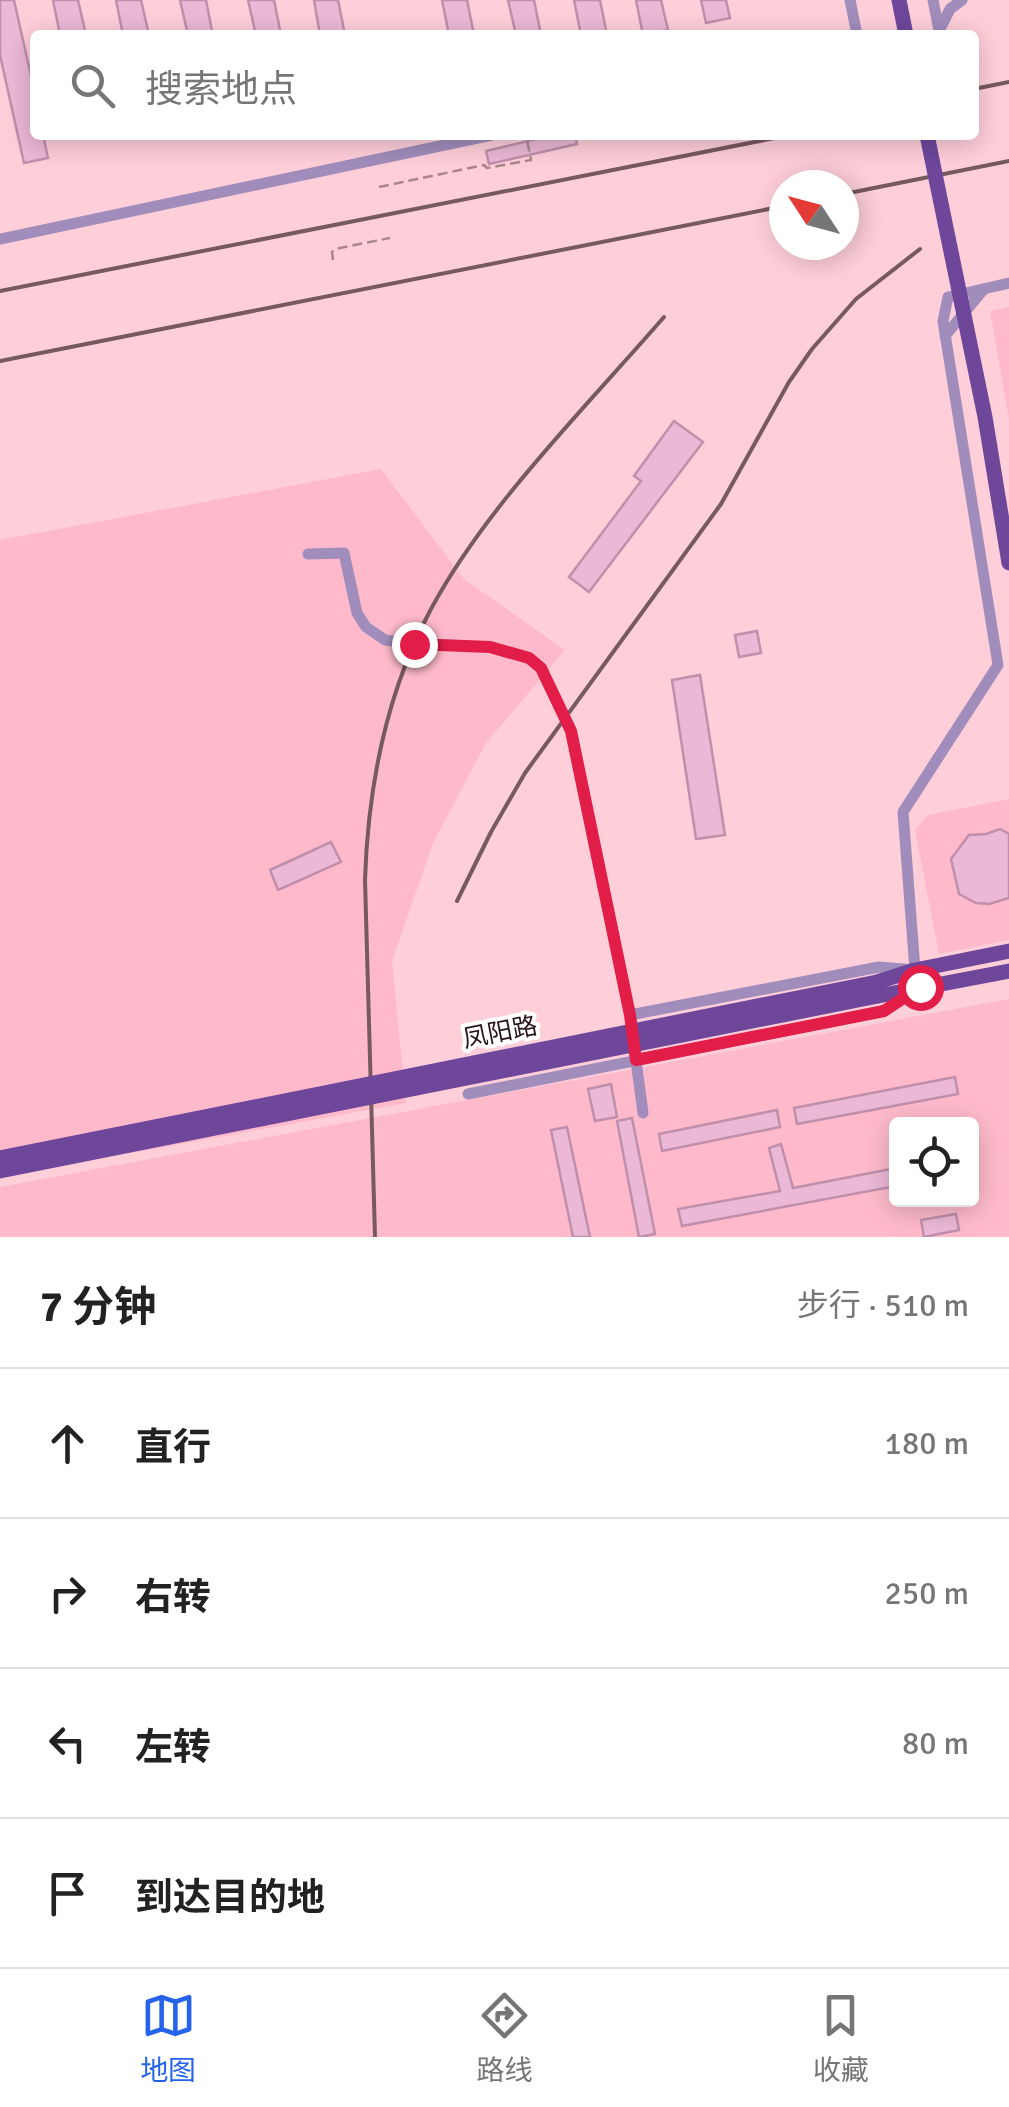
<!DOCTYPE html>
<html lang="zh">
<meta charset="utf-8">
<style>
:root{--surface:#fff;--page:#f2f2f2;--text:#222;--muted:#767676;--line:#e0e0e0;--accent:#2563eb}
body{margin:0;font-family:Signika,"Noto Sans SC",sans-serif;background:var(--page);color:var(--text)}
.controls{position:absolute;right:30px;bottom:30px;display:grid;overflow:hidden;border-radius:10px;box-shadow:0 5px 25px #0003}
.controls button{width:90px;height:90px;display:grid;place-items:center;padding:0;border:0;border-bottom:2px solid var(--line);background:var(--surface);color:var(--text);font:50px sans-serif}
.compass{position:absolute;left:769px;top:170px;width:90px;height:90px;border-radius:50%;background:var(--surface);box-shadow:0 5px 25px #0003;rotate:306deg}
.stop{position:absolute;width:30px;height:30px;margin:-22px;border:8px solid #e11d48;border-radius:50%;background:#fff}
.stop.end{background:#e11d48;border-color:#fff;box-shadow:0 2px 10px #0008}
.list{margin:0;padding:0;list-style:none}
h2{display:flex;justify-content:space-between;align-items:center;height:130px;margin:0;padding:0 40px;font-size:42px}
h2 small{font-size:32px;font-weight:400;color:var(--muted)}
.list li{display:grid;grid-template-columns:65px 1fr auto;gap:30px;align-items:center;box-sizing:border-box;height:150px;padding:0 40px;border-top:2px solid var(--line)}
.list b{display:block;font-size:38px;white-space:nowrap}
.list em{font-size:32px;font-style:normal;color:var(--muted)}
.icon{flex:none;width:55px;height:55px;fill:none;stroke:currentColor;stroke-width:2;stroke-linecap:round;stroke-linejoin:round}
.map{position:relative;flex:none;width:1009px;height:1237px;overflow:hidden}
.search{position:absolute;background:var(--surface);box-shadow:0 5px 25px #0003;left:30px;right:30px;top:30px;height:110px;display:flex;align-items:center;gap:25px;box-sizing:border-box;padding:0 35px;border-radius:10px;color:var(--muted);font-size:38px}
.sheet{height:730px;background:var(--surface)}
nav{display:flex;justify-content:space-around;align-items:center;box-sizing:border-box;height:140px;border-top:2px solid var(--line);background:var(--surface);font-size:28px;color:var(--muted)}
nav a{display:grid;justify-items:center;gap:5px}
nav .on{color:var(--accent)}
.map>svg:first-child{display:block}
</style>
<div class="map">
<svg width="1009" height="1237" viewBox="0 0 1009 1237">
<rect width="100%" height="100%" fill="#feced9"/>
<g fill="#febaca" fill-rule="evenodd">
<path d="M1009 307V419L990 311Z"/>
<path d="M381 469 464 579 565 650 486 743 433 843 392 961 406 1103 0 1177V540Z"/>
<path d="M1009 799V940L939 954 915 830 928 815Z"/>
<path d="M1009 999V1237H0V1187ZM896 1124H972V1200H896Z"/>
</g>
<g fill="#ebb8d5" stroke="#c08fab" stroke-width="2.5">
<path d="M0 0H14L35 94V135H43L48 158 24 163 0 55Z"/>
<path d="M53 0H78L86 35H60Z"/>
<path d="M116 0H141L149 35H123Z"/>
<path d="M180 0H206L212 31 188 35Z"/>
<path d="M248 0H274L281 35H256Z"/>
<path d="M314 0H338L345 35H320Z"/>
<path d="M442 0H467L474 35H449Z"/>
<path d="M508 0H534L541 35H516Z"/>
<path d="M574 0H600L607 35H581Z"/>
<path d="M636 0H661L668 30 643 35Z"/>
<path d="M701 0H726L730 18 706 23Z"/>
<path d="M554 135H575L577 144 489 164 486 151Z"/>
<path d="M674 421 703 442 589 592 569 577 641 481 634 476Z"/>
<path d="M757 631 761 653 739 657 735 635Z"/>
<path d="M700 675 725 835 696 839 672 680Z"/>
<path d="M1000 829 1009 834V898L989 904 976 903 959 894 951 859 969 835 986 834Z"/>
<path d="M331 842 341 862 278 890 270 870Z"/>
<path d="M955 1077 958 1094 797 1124 794 1108Z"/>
<path d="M611 1084 617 1117 595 1121 588 1089Z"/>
<path d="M777 1110 780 1127 662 1151 659 1134Z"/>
<path d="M632 1118 655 1234 639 1237 617 1121Z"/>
<path d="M567 1127 590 1237H573L551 1130Z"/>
<path d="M781 1144 793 1188 896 1168V1186L682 1226 678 1209 780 1191 769 1148Z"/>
<path d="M956 1214 959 1230 924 1237 921 1220Z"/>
</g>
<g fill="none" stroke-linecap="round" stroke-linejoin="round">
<g stroke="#ab868e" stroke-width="2.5" stroke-dasharray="10 5" stroke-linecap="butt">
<path d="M379 187 484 165 487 168 531 160 526 135"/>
<path d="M333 260 332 252 335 249 390 238"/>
</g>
<g stroke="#a08dbb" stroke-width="11">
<path d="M850 0 857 35"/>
<path d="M933 0 939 30"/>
<path d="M937 35 950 9 962 0"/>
<path d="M0 239 492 135"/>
<path d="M945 336 984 289"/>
<path d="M308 554 344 553 357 613 366 627 385 640 416 644 490 647 529 658 541 668 571 731 631 1020"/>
<path d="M630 1015 879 967 915 970 903 812 998 665 943 321 948 297 1009 283"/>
<path d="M633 1038 643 1113"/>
<path d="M468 1094 884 1011 915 991"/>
</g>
<g stroke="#6e479b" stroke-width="15">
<path d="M899 0 906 35"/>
<path d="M877 982 915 970 1009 951"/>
<path d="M878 996 1009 971"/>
</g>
<g stroke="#775960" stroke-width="4">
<path d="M974 89 1009 82"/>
<path d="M844 194 1009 161"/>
<path d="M0 291 790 135"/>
<path d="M0 361 784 206"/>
<path d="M457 901 491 832 525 773 721 504 789 382 812 349 856 299 920 249"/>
<path d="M375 1237 365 880C368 786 386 693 431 609 487 505 586 407 664 317"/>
</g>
<g stroke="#6e479b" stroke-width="15">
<path d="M927 135 985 417 1009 563"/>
<path d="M0 1158 877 982"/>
<path d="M0 1171 878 996"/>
</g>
</g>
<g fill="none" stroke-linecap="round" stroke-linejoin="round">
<path stroke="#e11d48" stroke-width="12" d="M414 644 490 647 529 658 541 668 571 731 630 1015 636 1060 884 1011 920 987"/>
</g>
<g text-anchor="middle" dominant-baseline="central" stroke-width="8" stroke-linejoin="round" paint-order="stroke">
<g font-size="25" fill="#261217" stroke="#fefefe">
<text transform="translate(500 1032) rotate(-11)">凤阳路</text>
</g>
</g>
</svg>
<div class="controls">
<button><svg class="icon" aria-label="locate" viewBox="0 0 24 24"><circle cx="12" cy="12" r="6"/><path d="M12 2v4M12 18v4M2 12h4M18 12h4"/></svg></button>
</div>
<svg class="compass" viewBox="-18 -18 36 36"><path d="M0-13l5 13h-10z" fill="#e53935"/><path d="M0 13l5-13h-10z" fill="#767676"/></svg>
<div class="stop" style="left:920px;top:987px"></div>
<div class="stop end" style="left:414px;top:644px"></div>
<div class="search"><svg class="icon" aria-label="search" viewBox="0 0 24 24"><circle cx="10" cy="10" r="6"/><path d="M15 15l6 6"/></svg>搜索地点</div>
</div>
<section class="sheet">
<h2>7 分钟<small>步行 · 510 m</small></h2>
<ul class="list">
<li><svg class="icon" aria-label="ahead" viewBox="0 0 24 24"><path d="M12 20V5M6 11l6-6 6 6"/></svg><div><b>直行</b></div><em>180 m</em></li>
<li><svg class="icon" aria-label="right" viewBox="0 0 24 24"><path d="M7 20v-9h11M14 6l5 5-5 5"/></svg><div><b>右转</b></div><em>250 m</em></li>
<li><svg class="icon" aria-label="left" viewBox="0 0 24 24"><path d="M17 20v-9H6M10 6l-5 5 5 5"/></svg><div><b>左转</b></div><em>80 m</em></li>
<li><svg class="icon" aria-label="arrive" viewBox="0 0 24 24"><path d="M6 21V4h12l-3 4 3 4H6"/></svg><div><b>到达目的地</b></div></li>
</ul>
</section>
<nav>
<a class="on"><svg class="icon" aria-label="map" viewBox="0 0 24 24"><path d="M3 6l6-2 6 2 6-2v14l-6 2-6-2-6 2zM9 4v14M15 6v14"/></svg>地图</a>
<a><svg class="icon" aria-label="directions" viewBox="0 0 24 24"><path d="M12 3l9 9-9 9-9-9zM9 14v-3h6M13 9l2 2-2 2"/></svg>路线</a>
<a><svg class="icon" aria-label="saved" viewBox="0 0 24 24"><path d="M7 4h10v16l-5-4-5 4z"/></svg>收藏</a>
</nav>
